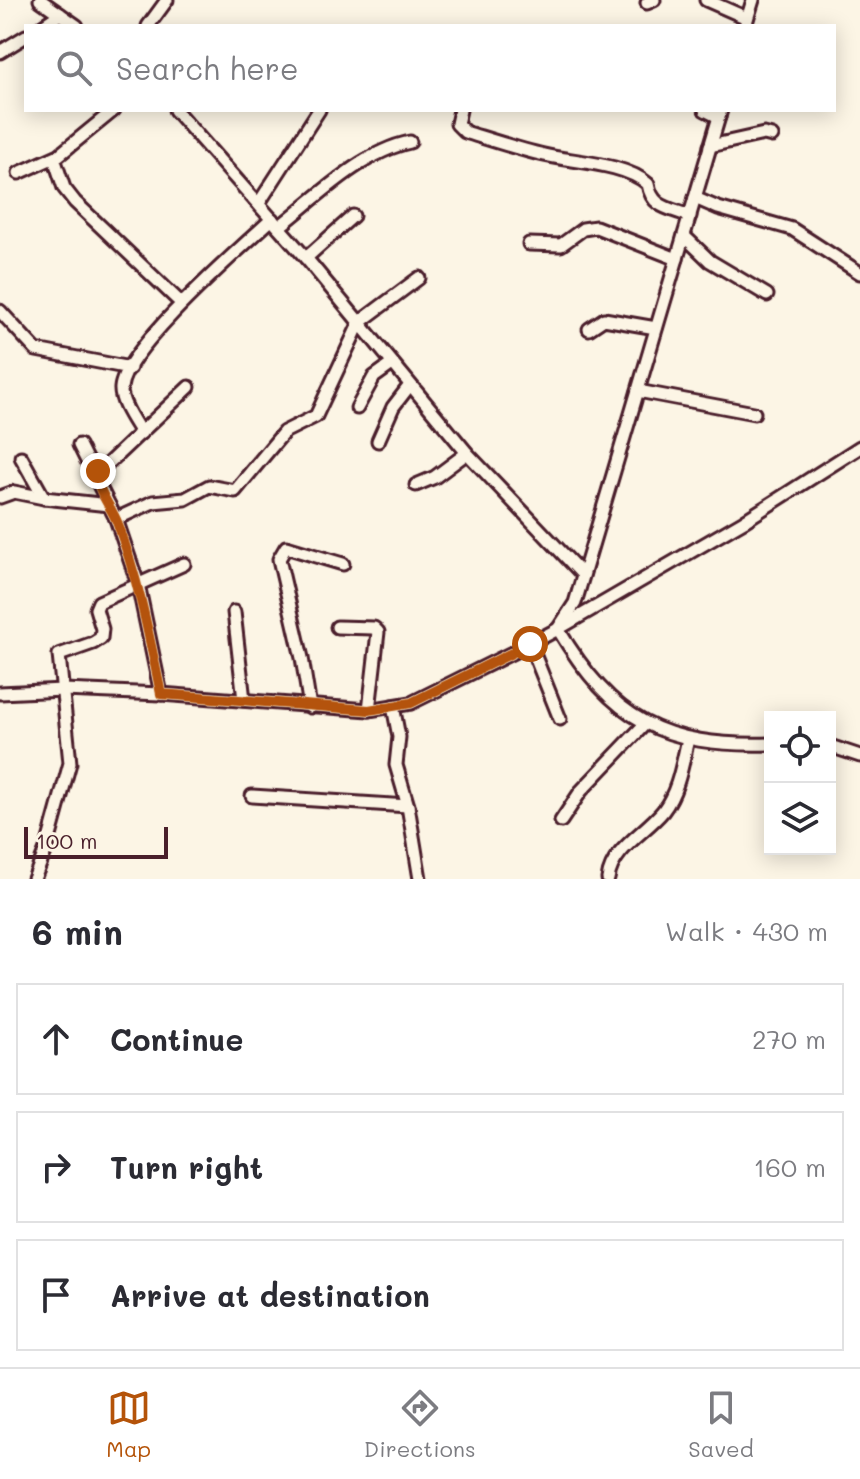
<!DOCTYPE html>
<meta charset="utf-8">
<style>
:root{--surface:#fff;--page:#f7f7f7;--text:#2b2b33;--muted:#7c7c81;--line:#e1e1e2;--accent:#b45309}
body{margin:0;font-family:Mali,sans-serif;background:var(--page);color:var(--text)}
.controls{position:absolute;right:24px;bottom:24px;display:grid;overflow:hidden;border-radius:0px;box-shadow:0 4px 20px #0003}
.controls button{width:72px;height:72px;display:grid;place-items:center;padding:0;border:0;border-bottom:2px solid var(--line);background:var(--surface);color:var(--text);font:40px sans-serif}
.scale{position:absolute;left:24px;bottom:20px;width:144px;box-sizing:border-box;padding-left:8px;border:4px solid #4a1f2b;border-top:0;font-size:22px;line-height:28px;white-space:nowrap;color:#4a1f2b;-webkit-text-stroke:6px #fcf5e5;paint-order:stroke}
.stop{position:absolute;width:24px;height:24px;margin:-18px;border:6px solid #b45309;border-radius:50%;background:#fff}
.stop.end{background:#b45309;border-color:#fff;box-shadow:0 2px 8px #0008}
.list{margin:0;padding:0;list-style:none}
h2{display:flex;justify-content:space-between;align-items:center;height:104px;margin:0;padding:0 32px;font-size:34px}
h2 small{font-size:26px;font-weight:400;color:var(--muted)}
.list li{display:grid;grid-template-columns:52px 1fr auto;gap:24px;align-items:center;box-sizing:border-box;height:112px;margin:0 16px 16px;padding:0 16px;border:2px solid var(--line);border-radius:0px}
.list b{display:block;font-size:30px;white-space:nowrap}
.list em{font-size:26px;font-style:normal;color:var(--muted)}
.icon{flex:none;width:44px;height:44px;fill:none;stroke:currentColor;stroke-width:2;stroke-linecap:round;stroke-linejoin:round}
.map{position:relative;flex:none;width:860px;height:879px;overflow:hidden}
.search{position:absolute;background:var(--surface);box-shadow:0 4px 20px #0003;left:24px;right:24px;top:24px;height:88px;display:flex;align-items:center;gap:20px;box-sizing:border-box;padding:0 28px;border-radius:0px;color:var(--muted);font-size:30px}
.sheet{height:488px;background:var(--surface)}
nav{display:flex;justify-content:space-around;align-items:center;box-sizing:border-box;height:112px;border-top:2px solid var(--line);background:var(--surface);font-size:22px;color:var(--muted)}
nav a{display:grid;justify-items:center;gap:4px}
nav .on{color:var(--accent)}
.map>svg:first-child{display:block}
</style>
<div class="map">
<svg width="860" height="879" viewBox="0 0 860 879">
<rect width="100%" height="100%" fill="#fcf5e5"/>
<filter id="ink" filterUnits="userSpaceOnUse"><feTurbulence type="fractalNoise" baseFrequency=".0125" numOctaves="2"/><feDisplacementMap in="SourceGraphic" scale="16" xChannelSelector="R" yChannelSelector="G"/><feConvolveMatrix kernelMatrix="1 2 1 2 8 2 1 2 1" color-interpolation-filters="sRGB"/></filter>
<g filter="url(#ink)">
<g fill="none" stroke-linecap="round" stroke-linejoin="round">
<defs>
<g id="street">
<path d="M40 0 77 26"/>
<path d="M706 0 747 18"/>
<path d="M647 3 654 0"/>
<path d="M42 26 60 14"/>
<path d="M148 26 167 0"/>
<path d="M745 26 753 0"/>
<path d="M0 52 26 36"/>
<path d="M175 110 306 258 467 453 583 575"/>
<path d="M460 110 457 124 465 132C491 140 518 149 544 155 573 162 625 163 648 184 652 208 669 208 690 216"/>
<path d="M705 110 719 117"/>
<path d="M710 146 764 134 772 136"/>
<path d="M54 158 64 188 75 202 181 303"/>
<path d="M19 173 59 155 114 110"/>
<path d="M695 198 718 208 792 229 860 273"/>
<path d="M259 203 319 110"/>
<path d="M279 227C317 197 362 152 410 142"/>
<path d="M684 236 710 261 767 295"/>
<path d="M529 244 561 245 583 229 596 227 677 259"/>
<path d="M306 258 353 216"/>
<path d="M0 311 36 350 130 368"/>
<path d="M589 329 604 319 656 328"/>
<path d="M638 391 754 413"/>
<path d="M357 408 374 377 392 364"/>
<path d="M141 433C134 421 120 402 121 388 124 349 241 248 272 219"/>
<path d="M378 441 393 407 410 385"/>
<path d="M79 445 116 519 138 584 161 694"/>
<path d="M21 457 44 498"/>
<path d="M96 475 189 387"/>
<path d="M416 485 435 477 467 453"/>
<path d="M0 497 14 492 44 498 109 505"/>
<path d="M116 519 153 502 185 499 209 486 235 491 284 432 316 416 360 322 419 278"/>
<path d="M234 612 244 700"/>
<path d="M337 627 374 628 378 632 369 710"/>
<path d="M530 644 560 719"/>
<path d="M0 693 63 690 161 694 369 710 411 703 530 644 558 629 575 603 721 110"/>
<path d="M393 706 399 737 396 765 408 806 420 879"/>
<path d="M310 707 302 658 279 559 286 547 343 564"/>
<path d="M770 744C663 747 613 721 558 629L744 521 860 447"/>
<path d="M830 746 860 756"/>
<path d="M252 796 408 806"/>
<path d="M561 821 581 791 645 724"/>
<path d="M34 879 47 847 70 763 59 655 93 643 101 638 102 629 96 609 99 602 184 564"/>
<path d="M608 879C612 849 645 833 663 811 679 790 682 764 688 739"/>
</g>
</defs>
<use href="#street" stroke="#4a1f2b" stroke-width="17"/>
<use href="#street" stroke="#fcf5e5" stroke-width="11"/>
</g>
</g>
<g fill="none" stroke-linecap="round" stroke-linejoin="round" filter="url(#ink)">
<path stroke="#b45309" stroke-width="10" d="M98 471C93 485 112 508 117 522 138 578 149 635 161 694L369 710 411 703 530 644"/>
</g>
</svg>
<div class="controls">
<button><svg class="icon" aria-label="locate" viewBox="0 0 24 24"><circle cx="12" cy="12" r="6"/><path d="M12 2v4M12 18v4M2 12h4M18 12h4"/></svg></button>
<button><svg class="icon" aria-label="layers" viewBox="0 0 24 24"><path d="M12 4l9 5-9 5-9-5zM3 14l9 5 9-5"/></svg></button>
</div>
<div class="scale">100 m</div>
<div class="stop" style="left:530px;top:644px"></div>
<div class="stop end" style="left:98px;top:471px"></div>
<div class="search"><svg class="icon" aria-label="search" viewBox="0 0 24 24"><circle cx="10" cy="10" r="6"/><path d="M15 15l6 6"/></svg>Search here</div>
</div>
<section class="sheet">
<h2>6 min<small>Walk · 430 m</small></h2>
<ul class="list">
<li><svg class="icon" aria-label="ahead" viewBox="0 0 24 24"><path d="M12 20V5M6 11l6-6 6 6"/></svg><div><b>Continue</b></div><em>270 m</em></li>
<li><svg class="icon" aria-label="right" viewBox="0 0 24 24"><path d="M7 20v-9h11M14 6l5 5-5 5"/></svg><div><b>Turn right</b></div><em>160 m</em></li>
<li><svg class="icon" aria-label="arrive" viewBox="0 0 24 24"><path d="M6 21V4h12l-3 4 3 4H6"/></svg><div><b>Arrive at destination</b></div></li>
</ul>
</section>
<nav>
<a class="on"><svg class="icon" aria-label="map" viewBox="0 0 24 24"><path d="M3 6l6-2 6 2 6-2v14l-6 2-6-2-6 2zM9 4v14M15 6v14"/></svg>Map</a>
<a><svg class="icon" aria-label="directions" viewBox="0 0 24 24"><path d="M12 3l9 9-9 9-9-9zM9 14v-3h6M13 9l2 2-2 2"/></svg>Directions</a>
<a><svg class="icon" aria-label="saved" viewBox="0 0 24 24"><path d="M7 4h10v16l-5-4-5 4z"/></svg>Saved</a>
</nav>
